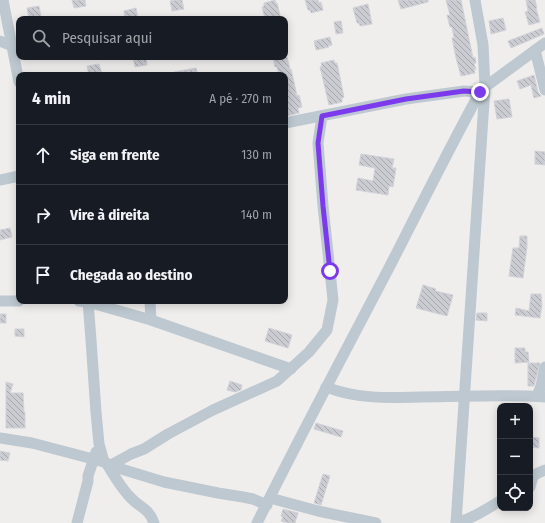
<!DOCTYPE html>
<html lang="pt">
<meta charset="utf-8">
<style>
:root{--surface:#171b24;--page:#20242c;--text:#f1f3f6;--muted:#9ea1a6;--line:#363941}
body{margin:0;font-family:"Fira Sans Condensed",sans-serif;background:var(--page);color:var(--text)}
.controls{position:absolute;right:12px;bottom:12px;display:grid;overflow:hidden;border-radius:8px;box-shadow:0 2px 10px #0003}
.controls button{width:36px;height:36px;display:grid;place-items:center;padding:0;border:0;border-bottom:1px solid var(--line);background:var(--surface);color:var(--text);font:20px sans-serif}
.stop{position:absolute;width:12px;height:12px;margin:-9px;border:3px solid #7c3aed;border-radius:50%;background:#fff}
.stop.end{background:#7c3aed;border-color:#fff;box-shadow:0 1px 4px #0008}
.list{margin:0;padding:0;list-style:none}
h2{display:flex;justify-content:space-between;align-items:center;height:52px;margin:0;padding:0 16px;font-size:17px}
h2 small{font-size:13px;font-weight:400;color:var(--muted)}
.list li{display:grid;grid-template-columns:26px 1fr auto;gap:12px;align-items:center;box-sizing:border-box;height:60px;padding:0 16px;border-top:1px solid var(--line)}
.list b{display:block;font-size:15px;white-space:nowrap}
.list em{font-size:13px;font-style:normal;color:var(--muted)}
.icon{flex:none;width:22px;height:22px;fill:none;stroke:currentColor;stroke-width:2;stroke-linecap:round;stroke-linejoin:round}
.map{position:relative;flex:none;width:545px;height:523px;overflow:hidden}
.search{position:absolute;background:var(--surface);box-shadow:0 2px 10px #0003;left:16px;top:16px;width:272px;height:44px;display:flex;align-items:center;gap:10px;box-sizing:border-box;padding:0 14px;border-radius:8px;color:var(--muted);font-size:15px}
.panel{position:absolute;background:var(--surface);box-shadow:0 2px 10px #0003;left:16px;top:72px;width:272px;height:232px;border-radius:8px}
.map>svg:first-child{display:block}
</style>
<div class="map">
<svg width="545" height="523" viewBox="0 0 545 523">
<defs>
<pattern id="building-back-hatch" width="6" height="6" patternUnits="userSpaceOnUse"><rect width="6" height="6" fill="#caccd2"/><path d="M-1 5l2 2M0 0l6 6M5-1l2 2" fill="none" stroke="#a6a8ad"/></pattern>
</defs>
<rect width="100%" height="100%" fill="#f0eded"/>
<g fill="url(#building-back-hatch)" stroke="#d1d3d9">
<path d="M72 0H85L86 6 74 8Z"/>
<path d="M176 0H182L184 9 172 11 170 1Z"/>
<path d="M275 0 276 3H277L281 19H265L262 7 264 6V3Z"/>
<path d="M305 0H318L319 3 321 2 323 10 311 13 310 10H308Z"/>
<path d="M398 0H428V2L401 9Z"/>
<path d="M446 0H461L473 58 475 57 476 63 474 64 476 69 474 70 475 73 461 76 456 58 452 38H454L452 27H450L447 15H450Z"/>
<path d="M526 0H535L537 8H536L540 22 529 25 525 12 528 11Z"/>
<path d="M368 4 372 24 360 26 359 23H357L353 8Z"/>
<path d="M39 6 41 16 29 18 27 8Z"/>
<path d="M136 8 138 19H125L124 11Z"/>
<path d="M503 18 506 30 491 34 489 21Z"/>
<path d="M341 21 343 33 336 34 334 22Z"/>
<path d="M542 28 544 34 511 48 508 41Z"/>
<path d="M330 37 332 45 328 46 329 47 316 50 314 41Z"/>
<path d="M133 57H146L147 65 135 67Z"/>
<path d="M273 57H287L290 69H291L297 96 299 95 302 107 298 108 299 113 285 116V75H279L277 67H275Z"/>
<path d="M334 60 335 63H337L344 97 342 98V102L329 105 320 67 322 66 321 63Z"/>
<path d="M99 64 102 74 89 75 87 66Z"/>
<path d="M196 68 198 75H175L174 72Z"/>
<path d="M534 75 538 92 541 96 534 98 531 85 520 89 517 81Z"/>
<path d="M509 99 512 117 497 119 494 101Z"/>
<path d="M535 151 545 152V165L535 164Z"/>
<path d="M361 154 394 159 392 168H396L393 187 389 186 388 195 356 190 358 178 373 181 375 168 359 165Z"/>
<path d="M10 228 12 237 0 240V230Z"/>
<path d="M520 236H527V247L523 278 509 276 513 248H519Z"/>
<path d="M423 285 436 289 435 291 453 295 447 316 416 308Z"/>
<path d="M531 294H541L542 305 540 318 515 315 516 308 529 311Z"/>
<path d="M477 313H487V321L476 320Z"/>
<rect x="0" y="314" width="6" height="9"/>
<path d="M269 328 292 335 288 348 265 341Z"/>
<path d="M15 329H24V337L15 336Z"/>
<path d="M515 348H525V352H528L529 362 515 363Z"/>
<path d="M528 363H540L534 386H528Z"/>
<path d="M230 381 242 385 241 390 235 392 227 390Z"/>
<path d="M6 382 13 384 10 393H23L24 412H25V428H6Z"/>
<path d="M316 423 343 431 341 437 314 429Z"/>
<path d="M530 437 539 438V448L531 447Z"/>
<path d="M0 451 10 453 8 461 0 460Z"/>
<path d="M323 474 330 476 321 505 314 503Z"/>
<path d="M283 509 298 513 295 523H287L281 521 283 517 281 516Z"/>
</g>
<g fill="none" stroke-linecap="round" stroke-linejoin="round">
<g stroke="#bdc8d0" stroke-width="11">
<path d="M3 0 19 82"/>
<path d="M0 41 12 46"/>
<path d="M535 50 545 90"/>
<path d="M285 123 406 99 464 91 480 92"/>
<path d="M0 180 19 176"/>
<path d="M0 301H19"/>
<path d="M79 301 88 302 151 320 291 369"/>
<path d="M88 301 91 340 96 412 99 444 104 462"/>
<path d="M150 301 151 320"/>
<path d="M326 387C356 399 388 398 420 397 461 397 503 394 545 397"/>
<path d="M537 396 541 386 545 367"/>
<path d="M0 438 32 443 93 459 104 462 118 468 164 482 218 493 243 497 253 499 267 505"/>
<path d="M107 464C114 476 121 488 131 498 140 508 149 508 154 523"/>
<path d="M111 465 131 454 144 449 168 434 213 410 277 381 309 352 327 330 333 300 323 206 318 143 322 116"/>
<path d="M530 487 533 476 538 473 545 470"/>
<path d="M270 498 318 511 376 523"/>
<path d="M77 523 88 481V476L96 452"/>
<path d="M257 523C300 436 346 350 391 264 420 207 449 149 480 92L485 87 545 43"/>
<path d="M456 523 485 87 483 45 475 0"/>
<path d="M456 523C473 518 485 510 500 501"/>
</g>
</g>
<g fill="none" stroke-linecap="round" stroke-linejoin="round">
<path stroke="#7c3aed" stroke-width="5" d="M330 271 323 206 318 143 322 116 406 99 464 91 480 92"/>
</g>
</svg>
<div class="controls">
<button>+</button>
<button>−</button>
<button><svg class="icon" aria-label="locate" viewBox="0 0 24 24"><circle cx="12" cy="12" r="6"/><path d="M12 2v4M12 18v4M2 12h4M18 12h4"/></svg></button>
</div>
<div class="stop" style="left:330px;top:271px"></div>
<div class="stop end" style="left:480px;top:92px"></div>
<div class="search"><svg class="icon" aria-label="search" viewBox="0 0 24 24"><circle cx="10" cy="10" r="6"/><path d="M15 15l6 6"/></svg>Pesquisar aqui</div>
<section class="panel">
<h2>4 min<small>A pé · 270 m</small></h2>
<ul class="list">
<li><svg class="icon" aria-label="ahead" viewBox="0 0 24 24"><path d="M12 20V5M6 11l6-6 6 6"/></svg><div><b>Siga em frente</b></div><em>130 m</em></li>
<li><svg class="icon" aria-label="right" viewBox="0 0 24 24"><path d="M7 20v-9h11M14 6l5 5-5 5"/></svg><div><b>Vire à direita</b></div><em>140 m</em></li>
<li><svg class="icon" aria-label="arrive" viewBox="0 0 24 24"><path d="M6 21V4h12l-3 4 3 4H6"/></svg><div><b>Chegada ao destino</b></div></li>
</ul>
</section>
</div>
